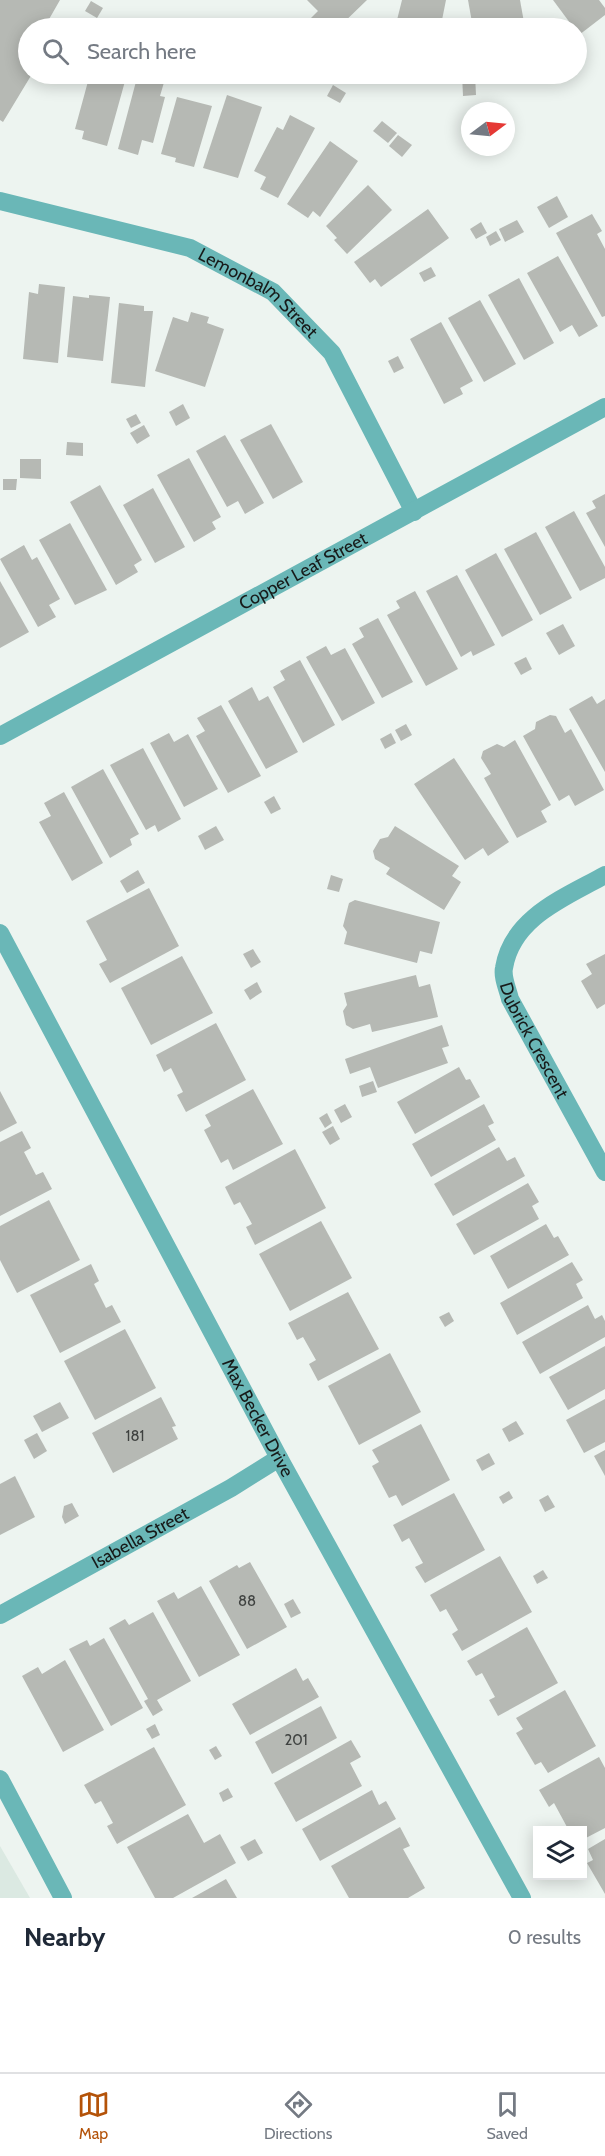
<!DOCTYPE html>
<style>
:root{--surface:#fff;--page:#f2f2f3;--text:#1f2937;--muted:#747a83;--line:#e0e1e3;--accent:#b45309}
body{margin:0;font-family:Cabin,sans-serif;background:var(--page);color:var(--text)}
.controls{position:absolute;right:18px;bottom:18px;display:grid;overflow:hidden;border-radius:0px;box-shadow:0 3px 15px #0003}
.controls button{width:54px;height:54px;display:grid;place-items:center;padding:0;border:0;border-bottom:2px solid var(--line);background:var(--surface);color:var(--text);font:30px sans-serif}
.compass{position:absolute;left:461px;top:102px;width:54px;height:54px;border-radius:50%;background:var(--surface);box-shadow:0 3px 15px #0003;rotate:74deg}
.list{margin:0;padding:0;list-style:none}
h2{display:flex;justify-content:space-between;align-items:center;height:78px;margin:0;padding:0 24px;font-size:26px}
h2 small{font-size:20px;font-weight:400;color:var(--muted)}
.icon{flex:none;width:33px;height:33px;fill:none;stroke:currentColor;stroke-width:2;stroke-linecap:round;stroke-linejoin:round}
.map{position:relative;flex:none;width:605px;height:1898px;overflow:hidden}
.search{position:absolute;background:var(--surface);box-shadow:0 3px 15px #0003;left:18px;right:18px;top:18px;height:66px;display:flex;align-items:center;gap:15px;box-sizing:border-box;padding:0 21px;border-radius:33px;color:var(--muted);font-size:22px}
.sheet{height:174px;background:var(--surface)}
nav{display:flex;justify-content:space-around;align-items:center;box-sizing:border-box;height:84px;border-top:2px solid var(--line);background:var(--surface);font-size:16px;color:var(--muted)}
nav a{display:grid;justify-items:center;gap:3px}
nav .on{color:var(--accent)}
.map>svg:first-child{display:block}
</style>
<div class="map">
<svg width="605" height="1898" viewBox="0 0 605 1898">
<rect width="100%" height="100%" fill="#edf4f0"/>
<path fill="#dbe9e2" d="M0 1846 30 1898H0Z"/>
<g fill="#b6b9b4">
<path d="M0 0H60L44 28H28V54L22 66 32 74 3 122 0 120Z"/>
<path d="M307 0H367L338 28H320L310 19 318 11Z"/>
<path d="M402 0H446L441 25 435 23 433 28H395Z"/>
<path d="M468 0H520L525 28H473Z"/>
<path d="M553 0H599L605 8V15L579 35Z"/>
<path d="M91 1 103 8 97 18 85 11Z"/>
<path d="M90 74H127L107 146 82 139 84 131 75 129Z"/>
<path d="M138 74 165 79 160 96 165 97 153 143 142 140 138 155 118 149Z"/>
<path d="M462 74H475L476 95 463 96Z"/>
<path d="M333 85 346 93 340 103 327 96Z"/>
<path d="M227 95 262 107 238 178 203 168Z"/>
<path d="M177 97 212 106 194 167 175 162 176 158 161 154Z"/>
<path d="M290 115 315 128 278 198 260 189 266 177 254 171 277 127 283 130Z"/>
<path d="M382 121 397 133 388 143 373 131Z"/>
<path d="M398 135 412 145 402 157 389 146Z"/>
<path d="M330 141 358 161 320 217 313 211 308 218 287 204Z"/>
<path d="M368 185 392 210 347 254 334 240 337 238 326 226Z"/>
<path d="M557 196 568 217 549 228 537 207Z"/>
<path d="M428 209 449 238 381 287 375 279 370 283 354 262Z"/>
<path d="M592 214 602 231 597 234 605 249V316L602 317 556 233Z"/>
<path d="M517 220 524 232 505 242 499 229Z"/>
<path d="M481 222 487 233 476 239 470 229Z"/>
<path d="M496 231 501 240 490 246 486 237Z"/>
<path d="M558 256 598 326 579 337 572 325 560 332 527 273Z"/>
<path d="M431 267 436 276 424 282 419 273Z"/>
<path d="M519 278 554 343 524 360 488 295Z"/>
<path d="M39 284 65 287 58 363 23 359 29 292 38 294Z"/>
<path d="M89 295 110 297 103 361 67 357 73 296 89 298Z"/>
<path d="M480 300 516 364 484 382 448 318Z"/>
<path d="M119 303 144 306V311H153L145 387 111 383Z"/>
<path d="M191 312 209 317 207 323 224 329 205 387 155 371 173 317 188 322Z"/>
<path d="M441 322 473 381 460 388 463 394 444 404 410 339Z"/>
<path d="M398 356 404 368 394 373 388 361Z"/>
<path d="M183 404 190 418 176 426 169 412Z"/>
<path d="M136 414 141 423 131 428 126 419Z"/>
<path d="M271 424 303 482 273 499 240 440Z"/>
<path d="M144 425 150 436 137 444 130 433Z"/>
<path d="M225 435 264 503 245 514 238 501 227 507 196 451Z"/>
<path d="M67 442 83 443V456L66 455Z"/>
<path d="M189 458 221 517 212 522 216 529 194 542 157 475Z"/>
<path d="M20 459H41V479L20 478Z"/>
<path d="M3 479H17L16 490H3Z"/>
<path d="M100 485 142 560 134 565 138 572 116 585 70 502Z"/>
<path d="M153 488 185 547 155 563 123 505Z"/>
<path d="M605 494V547L586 513 596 508 592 501Z"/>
<path d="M574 511 605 567V578L580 591 545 527Z"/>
<path d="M70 523 107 590 75 605 39 540Z"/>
<path d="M536 532 572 598 540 615 504 549Z"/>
<path d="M24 545 32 560 37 557 60 599 49 605 56 617 38 627 0 559Z"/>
<path d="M496 553 533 620 502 637 465 570Z"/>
<path d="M457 575 495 645 473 656 471 651 461 657 426 591Z"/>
<path d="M0 581 29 632 0 648Z"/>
<path d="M415 591 458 669 426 686 387 615 400 608 396 601Z"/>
<path d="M378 618 413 682 382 698 352 644 364 637 359 628Z"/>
<path d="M563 624 575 646 559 655 546 633Z"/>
<path d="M326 646 331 655 345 648 375 703 342 721 306 657Z"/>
<path d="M526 657 532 669 521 675 514 663Z"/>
<path d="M300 660 335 725 303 743 273 687 285 680 280 671Z"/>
<path d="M252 687 259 701 268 696 298 752 266 769 228 701Z"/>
<path d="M592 696 597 704 605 699V772L569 709Z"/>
<path d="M221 705 261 776 228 793 196 736 205 731 197 718Z"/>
<path d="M550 715 556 716 565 733 571 729 604 790 575 806 569 795 559 801 523 736 535 729 536 722Z"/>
<path d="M406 724 412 735 401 741 395 730Z"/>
<path d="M169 733 174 742 188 734 218 789 184 807 150 743Z"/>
<path d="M391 733 396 743 385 749 380 739Z"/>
<path d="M515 740 551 805 541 811 547 822 517 838 484 778 491 774 481 758 483 751 497 744 504 747Z"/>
<path d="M143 748 181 819 158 832 155 825 146 830 110 765Z"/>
<path d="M454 758 509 842 488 856 483 848 465 860 414 784Z"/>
<path d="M103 769 139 834 130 839 132 845 110 858 71 787Z"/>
<path d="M64 792 103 863 72 881 39 822 51 816 44 803Z"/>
<path d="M274 796 281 809 271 814 264 802Z"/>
<path d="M216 826 224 840 205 850 198 836Z"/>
<path d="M395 826 459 866 452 876 461 882 444 910 386 874 390 868 375 859 373 851 380 839 388 837Z"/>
<path d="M138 870 145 883 127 893 120 881Z"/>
<path d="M331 875 343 879 339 892 327 889Z"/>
<path d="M149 888 179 946 110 983 99 964 107 960 86 921Z"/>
<path d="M355 900 440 922 432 954 420 951 417 963 344 944 347 932 343 926 349 903Z"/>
<path d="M253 949 261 962 251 968 243 954Z"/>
<path d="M605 954V1004L597 1009 581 981 592 974 586 964Z"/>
<path d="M182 956 213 1013 151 1045 121 988Z"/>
<path d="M416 975 419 987 430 984 438 1017 372 1032 370 1024 353 1029 346 1025 343 1011 347 1005 344 993Z"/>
<path d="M257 982 262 992 250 1000 244 990Z"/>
<path d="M216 1023 246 1080 186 1112 177 1095 183 1092 171 1068 164 1072 156 1055Z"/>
<path d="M442 1025 449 1046 442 1048 448 1063 378 1088 370 1067 350 1074 345 1059Z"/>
<path d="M459 1067 466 1080 470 1079 480 1097 415 1134 397 1102Z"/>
<path d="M373 1081 377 1092 362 1097 359 1086Z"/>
<path d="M253 1089 283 1144 233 1170 228 1159 221 1163 204 1130 211 1126 205 1115Z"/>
<path d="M0 1091 17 1123 0 1132Z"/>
<path d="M345 1104 352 1117 341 1123 334 1110Z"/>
<path d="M484 1104 494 1123 488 1126 496 1140 431 1177 412 1144Z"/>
<path d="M327 1113 332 1123 325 1128 319 1118Z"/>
<path d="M333 1126 340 1139 330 1145 322 1132Z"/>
<path d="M22 1131 31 1148 24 1152 36 1175 43 1172 52 1189 0 1216V1142Z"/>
<path d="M499 1147 507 1161 515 1157 525 1176 453 1216 434 1184Z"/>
<path d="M295 1149 326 1208 255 1245 246 1227 252 1224 240 1202 234 1205 225 1187Z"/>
<path d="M528 1183 539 1202 532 1206 539 1219 474 1255 456 1224Z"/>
<path d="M49 1200 80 1260 17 1293 0 1260V1226Z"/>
<path d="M321 1221 352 1278 290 1311 259 1254Z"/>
<path d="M546 1224 554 1238 558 1236 569 1255 508 1289 490 1256Z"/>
<path d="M572 1262 583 1280 576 1284 583 1298 517 1335 500 1303Z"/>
<path d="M91 1264 99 1281 94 1284 106 1308 112 1305 121 1322 60 1353 30 1295Z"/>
<path d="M348 1292 379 1349 318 1381 309 1364 316 1360 303 1337 297 1340 288 1323Z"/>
<path d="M588 1305 595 1319 602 1315 605 1321V1337L540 1374 522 1342Z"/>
<path d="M449 1312 454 1321 445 1327 439 1317Z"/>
<path d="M125 1329 156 1388 95 1420 64 1361Z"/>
<path d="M605 1346V1389L568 1410 549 1377Z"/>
<path d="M390 1353 421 1412 359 1445 328 1386Z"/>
<path d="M161 1397 176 1426 172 1427 178 1439 113 1473 92 1433Z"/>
<path d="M605 1399V1442L584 1453 566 1420Z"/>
<path d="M60 1402 69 1418 42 1432 33 1416Z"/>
<path d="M516 1421 524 1434 509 1442 502 1429Z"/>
<path d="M421 1424 450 1480 402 1506 396 1495 389 1498 372 1466 379 1462 372 1450Z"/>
<path d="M37 1433 47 1451 34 1459 24 1440Z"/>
<path d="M605 1450V1476L594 1456Z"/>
<path d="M489 1453 495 1464 482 1471 476 1460Z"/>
<path d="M15 1476 35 1517 0 1535V1484Z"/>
<path d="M509 1491 513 1498 503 1504 499 1497Z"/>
<path d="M454 1493 485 1550 425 1583 415 1567 423 1563 409 1538 402 1542 393 1525Z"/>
<path d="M548 1495 555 1507 545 1512 539 1500Z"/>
<path d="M72 1503 79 1516 65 1524 62 1517 64 1506Z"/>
<path d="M500 1556 532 1612 462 1651 452 1634 458 1630 446 1609 440 1612 430 1595Z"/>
<path d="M250 1562 287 1627 247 1649 209 1581 237 1565 239 1568Z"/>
<path d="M543 1570 548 1578 537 1584 533 1576Z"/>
<path d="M201 1586 240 1655 199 1677 157 1601 174 1592 178 1599Z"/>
<path d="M293 1599 301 1613 291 1618 284 1604Z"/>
<path d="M153 1612 191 1681 157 1700 163 1710 153 1716 144 1701 148 1699 109 1628 125 1619 129 1625Z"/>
<path d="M527 1627 558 1683 498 1716 489 1700 495 1697 482 1673 476 1676 467 1661Z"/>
<path d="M104 1638 143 1708 111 1726 69 1649 87 1640 90 1646Z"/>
<path d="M65 1660 104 1730 63 1752 22 1676 38 1667 42 1674Z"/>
<path d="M296 1668 303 1681 308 1678 319 1697 250 1735 232 1704Z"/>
<path d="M565 1690 596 1746 548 1773 541 1762 535 1765 516 1733 523 1729 516 1718Z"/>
<path d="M321 1706 337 1738 272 1774 255 1742Z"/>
<path d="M155 1724 160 1735 152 1739 146 1729Z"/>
<path d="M351 1740 361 1757 350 1763 362 1786 296 1822 274 1783Z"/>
<path d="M216 1746 222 1756 215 1760 209 1750Z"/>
<path d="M154 1747 186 1805 117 1844 107 1826 113 1823 101 1801 95 1804 84 1785Z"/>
<path d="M599 1757 605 1768V1828L582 1840V1830H560L567 1827 554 1803 549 1807 539 1790Z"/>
<path d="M228 1788 233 1797 223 1802 219 1793Z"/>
<path d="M372 1790 379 1805 386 1801 396 1819 320 1861 302 1829Z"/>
<path d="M188 1814 204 1843 220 1834 236 1863 173 1898H155L127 1847Z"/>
<path d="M400 1827 410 1846 403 1849 425 1888 408 1898H349L331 1866Z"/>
<path d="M255 1839 263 1853 248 1861 240 1847Z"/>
<path d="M605 1839V1894L587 1863 593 1860 588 1849Z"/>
<path d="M226 1879 237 1898H192Z"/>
</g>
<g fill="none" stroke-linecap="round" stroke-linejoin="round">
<g stroke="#6ab7b7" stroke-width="18">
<path id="s1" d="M0 201 190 248 273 292 332 353 414 512"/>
<path id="s2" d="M0 736 605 407"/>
<path id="s3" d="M605 875C566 897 512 917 504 968 502 977 508 990 510 999L605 1172"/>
<path id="s4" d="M0 933 279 1458 522 1898"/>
<path id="s5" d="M0 1615 231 1488 279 1458"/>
<path d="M0 1779 63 1898"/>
</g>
</g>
<g text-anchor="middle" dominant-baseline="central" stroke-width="4.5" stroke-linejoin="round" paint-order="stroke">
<g font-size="15" fill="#3f4240">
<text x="135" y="1436">181</text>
<text x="247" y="1601">88</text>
<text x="296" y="1740">201</text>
</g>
<g font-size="18" fill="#171a19" stroke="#fff">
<text stroke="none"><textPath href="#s1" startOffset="278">Lemonbalm Street</textPath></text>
<text stroke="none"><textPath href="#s2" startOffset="345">Copper Leaf Street</textPath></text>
<text stroke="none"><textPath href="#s3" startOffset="222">Dubrick Crescent</textPath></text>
<text stroke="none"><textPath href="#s4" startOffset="549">Max Becker Drive</textPath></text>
<text stroke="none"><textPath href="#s5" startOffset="160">Isabella Street</textPath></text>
</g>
</g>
</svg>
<div class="controls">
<button><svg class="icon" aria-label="layers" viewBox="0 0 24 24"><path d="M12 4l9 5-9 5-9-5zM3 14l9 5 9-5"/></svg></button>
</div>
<svg class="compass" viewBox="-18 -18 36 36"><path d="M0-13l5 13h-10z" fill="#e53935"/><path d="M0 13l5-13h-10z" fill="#747a83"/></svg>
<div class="search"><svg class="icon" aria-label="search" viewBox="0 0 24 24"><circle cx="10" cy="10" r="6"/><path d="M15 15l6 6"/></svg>Search here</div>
</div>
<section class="sheet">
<h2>Nearby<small>0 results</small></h2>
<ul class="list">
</ul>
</section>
<nav>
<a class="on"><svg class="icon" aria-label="map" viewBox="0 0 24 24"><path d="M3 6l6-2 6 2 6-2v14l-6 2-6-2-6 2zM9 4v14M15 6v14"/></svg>Map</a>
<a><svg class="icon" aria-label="directions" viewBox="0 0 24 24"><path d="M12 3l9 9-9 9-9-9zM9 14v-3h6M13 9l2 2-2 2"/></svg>Directions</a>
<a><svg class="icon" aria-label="saved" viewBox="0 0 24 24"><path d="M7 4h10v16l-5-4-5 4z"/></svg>Saved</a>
</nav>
